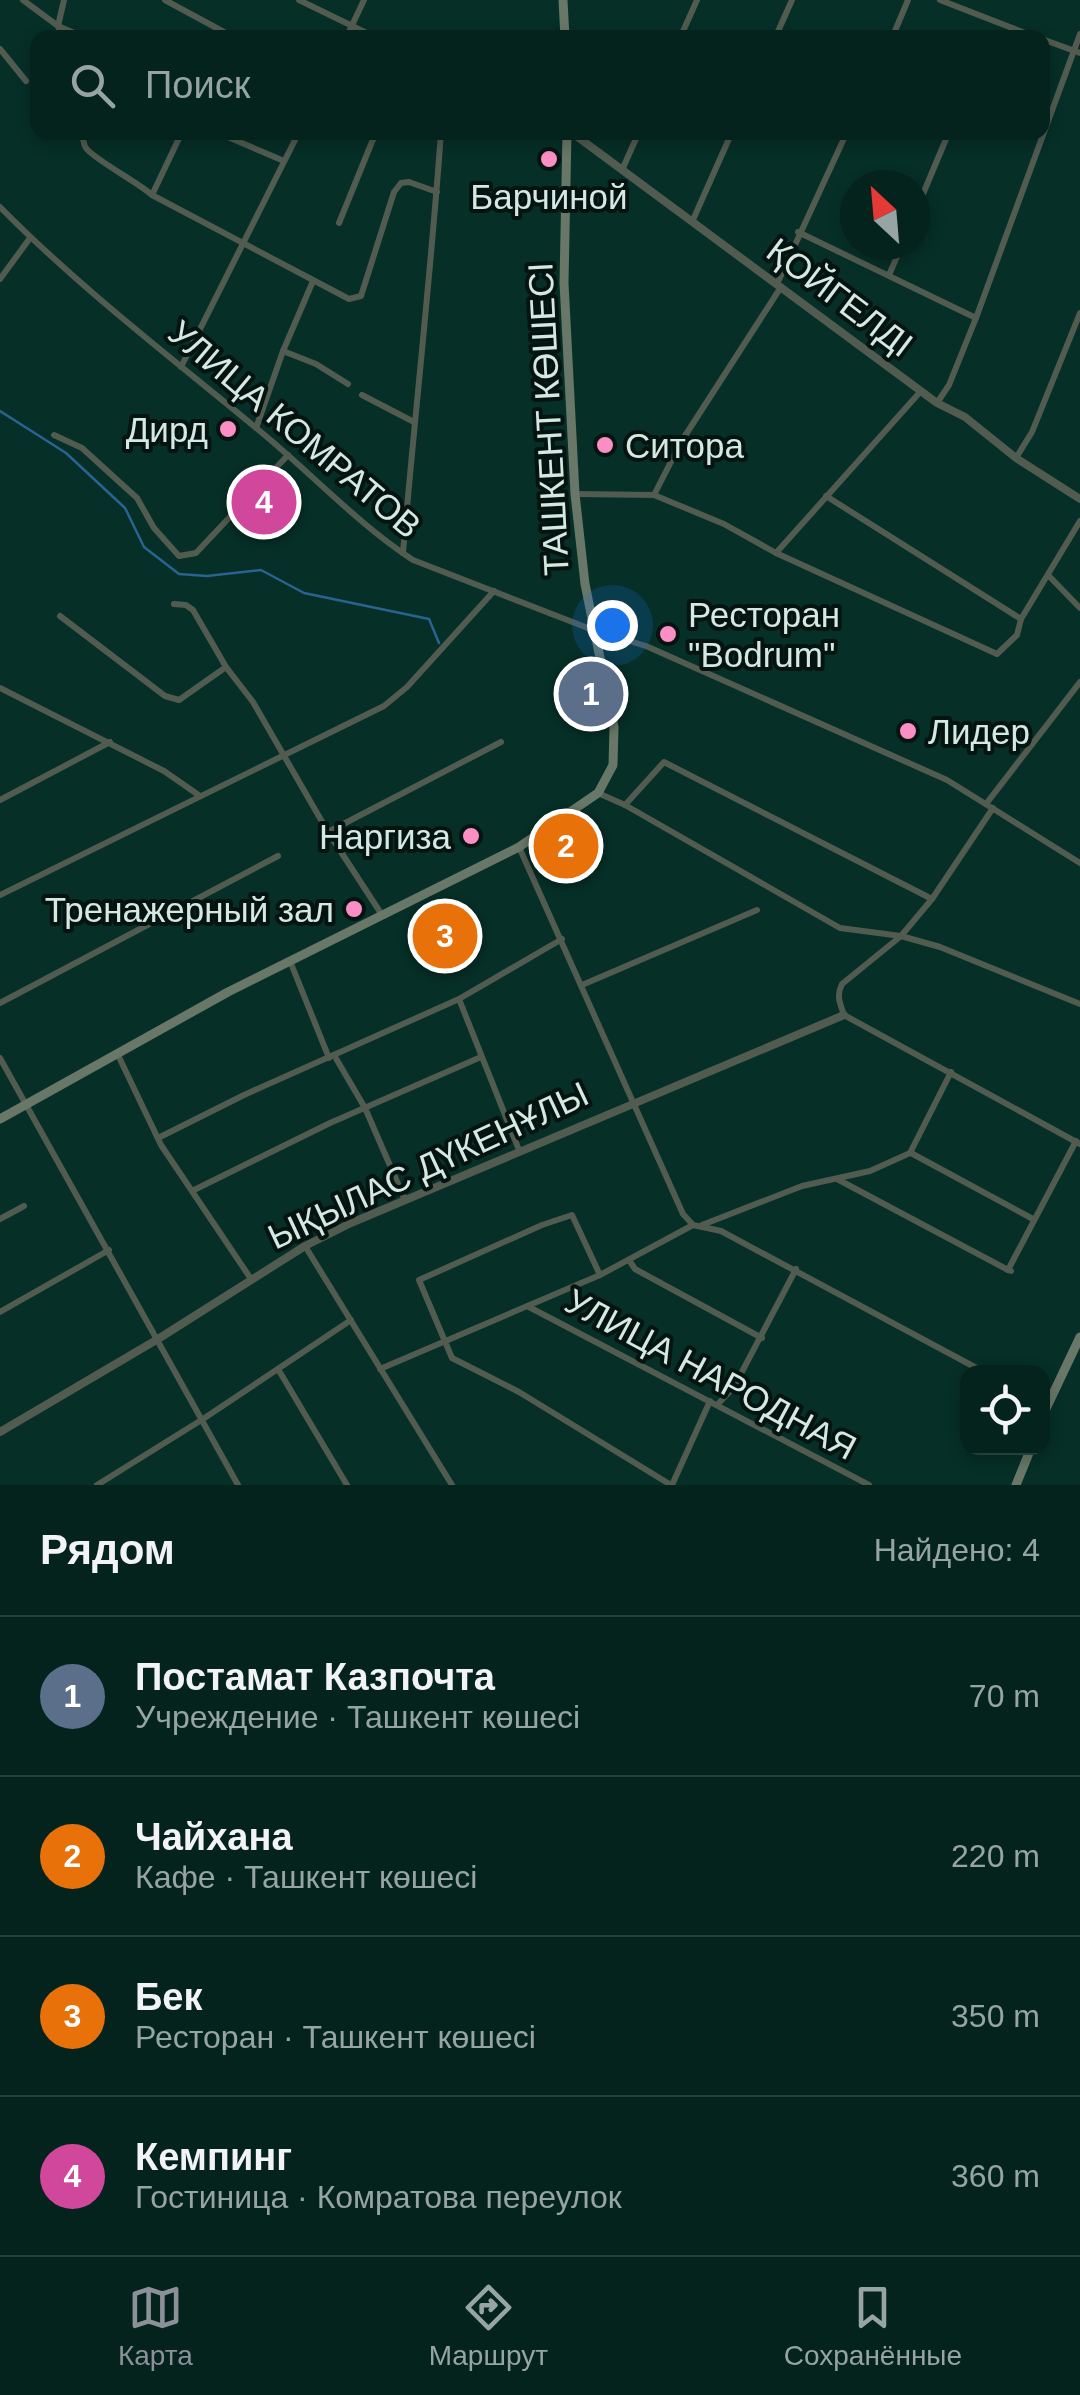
<!DOCTYPE html>
<html lang="ru">
<meta charset="utf-8">
<style>
:root{--surface:#04231d;--page:#0d2b26;--text:#f1f3f6;--muted:#97a4a4;--line:#25403b;--accent:#8c9099}
body{margin:0;font-family:Arial,sans-serif;background:var(--page);color:var(--text)}
.controls{position:absolute;right:30px;bottom:30px;display:grid;overflow:hidden;border-radius:20px;box-shadow:0 5px 15px #0003}
.controls button{width:90px;height:90px;display:grid;place-items:center;padding:0;border:0;border-bottom:2px solid var(--line);background:var(--surface);color:var(--text);font:50px sans-serif}
.compass{position:absolute;left:840px;top:170px;width:90px;height:90px;border-radius:50%;background:var(--surface);box-shadow:0 5px 15px #0003;rotate:334deg}
.you{position:absolute;left:612px;top:625px;width:35px;height:35px;margin:-25px;border:8px solid #fff;border-radius:50%;background:#1a73e8;box-shadow:0 0 0 15px #1a73e833}
.badge{display:grid;place-items:center;width:65px;height:65px;border-radius:50%;background:var(--accent);color:#fff;font-size:32px;font-weight:700}
.pin{position:absolute;translate:-50% -50%;border:5px solid #fff;box-shadow:0 2px 10px #0006}
.list{margin:0;padding:0;list-style:none}
h2{display:flex;justify-content:space-between;align-items:center;height:130px;margin:0;padding:0 40px;font-size:42px}
h2 small{font-size:32px;font-weight:400;color:var(--muted)}
.list li{display:grid;grid-template-columns:65px 1fr auto;gap:30px;align-items:center;box-sizing:border-box;height:160px;padding:0 40px;border-top:2px solid var(--line)}
.list b{display:block;font-size:38px;white-space:nowrap}
.list p{margin:0;font-size:32px;white-space:nowrap;color:var(--muted)}
.list em{font-size:32px;font-style:normal;color:var(--muted)}
.icon{flex:none;width:55px;height:55px;fill:none;stroke:currentColor;stroke-width:2;stroke-linecap:round;stroke-linejoin:round}
.map{position:relative;flex:none;width:1080px;height:1485px;overflow:hidden}
.search{position:absolute;background:var(--surface);box-shadow:0 5px 15px #0003;left:30px;right:30px;top:30px;height:110px;display:flex;align-items:center;gap:25px;box-sizing:border-box;padding:0 35px;border-radius:20px;color:var(--muted);font-size:38px}
.sheet{height:770px;background:var(--surface)}
nav{display:flex;justify-content:space-around;align-items:center;box-sizing:border-box;height:140px;border-top:2px solid var(--line);background:var(--surface);font-size:28px;color:var(--muted)}
nav a{display:grid;justify-items:center;gap:5px}
nav .on{color:var(--accent)}
.map>svg:first-child{display:block}
</style>
<div class="map">
<svg width="1080" height="1485" viewBox="0 0 1080 1485">
<rect width="100%" height="100%" fill="#062f27"/>
<g fill="none" stroke-linecap="round" stroke-linejoin="round">
<path stroke="#296392" stroke-width="2.5" d="M0 411 66 453 125 508 144 547 179 574 207 576 261 570 304 593 429 619 439 643"/>
<g stroke="#515b50" stroke-width="6">
<path d="M23 0 58 26 86 38"/>
<path d="M165 0 235 38"/>
<path d="M299 0 377 38"/>
<path d="M940 0 1038 38"/>
<path d="M62 38 58 26 64 0"/>
<path d="M346 38 364 0"/>
<path d="M680 38 697 0"/>
<path d="M775 38 792 0"/>
<path d="M892 38 908 0"/>
<path d="M1042 39 1080 53"/>
<path d="M0 49 26 81"/>
<path d="M82 132C83 137 83 144 86 148 92 158 139 183 152 195L349 299 361 296 394 192 401 183 409 182 437 192"/>
<path d="M221 134 284 161"/>
<path d="M622 170 639 132"/>
<path d="M152 195 182 132"/>
<path d="M0 207C81 289 172 358 261 432 312 474 358 524 413 560L593 630 646 646 947 780 1080 863"/>
<path d="M915 213 949 132"/>
<path d="M692 222 732 132"/>
<path d="M339 223 376 132"/>
<path d="M798 232 976 318"/>
<path d="M889 275 902 245"/>
<path d="M0 279 30 238"/>
<path d="M777 284 847 132"/>
<path d="M283 351 316 364 348 384"/>
<path d="M181 367 299 132"/>
<path d="M362 395 414 422"/>
<path d="M937 403 949 385 976 318 1080 34"/>
<path d="M256 428 283 351 313 281"/>
<path d="M54 435 82 448 137 498 154 528 179 556 196 553 288 455"/>
<path d="M1016 458 1032 432 1080 313"/>
<path d="M575 494 654 495 724 524 776 553 997 654 1017 635 1021 619 1080 521"/>
<path d="M654 495 681 442 781 287"/>
<path d="M826 496 1021 619"/>
<path d="M403 553C415 412 431 273 441 132"/>
<path d="M776 553 921 391"/>
<path d="M1048 575 1080 608"/>
<path d="M174 604 186 605 193 610 226 667 253 702 328 832 382 915"/>
<path d="M60 616 165 696 179 700 226 667"/>
<path d="M0 688 164 771 200 796"/>
<path d="M598 793 625 805 840 928 901 936 940 947 1080 1004"/>
<path d="M0 800 110 742"/>
<path d="M986 804 1080 682"/>
<path d="M625 805 664 762 932 899"/>
<path d="M993 808 932 899 901 936 842 984C836 996 840 1003 844 1015L1080 1144"/>
<path d="M328 832 501 742"/>
<path d="M519 847 683 1214 693 1225 721 1231 984 1372"/>
<path d="M0 895 384 706 407 687 494 591"/>
<path d="M290 961 329 1058"/>
<path d="M582 985 757 910"/>
<path d="M459 999 519 1150"/>
<path d="M0 1003 278 856"/>
<path d="M118 1055 161 1145 251 1279"/>
<path d="M334 1055 365 1108 405 1200"/>
<path d="M0 1058 238 1485"/>
<path d="M158 1138 244 1095 459 999 562 939"/>
<path d="M911 1153 1033 1219"/>
<path d="M837 1179 1008 1270"/>
<path d="M194 1190 330 1123 481 1057"/>
<path d="M0 1219 24 1206"/>
<path d="M702 1225 802 1186 870 1171 910 1153 951 1072"/>
<path d="M305 1246 452 1485"/>
<path d="M629 1260 635 1269 762 1338"/>
<path d="M1011 1271 1008 1270 1076 1141"/>
<path d="M600 1275 572 1215 542 1225 419 1280 452 1358 519 1392 671 1485"/>
<path d="M529 1307 869 1485"/>
<path d="M0 1312 109 1250"/>
<path d="M278 1369 347 1485"/>
<path d="M380 1369 600 1275 693 1225"/>
<path d="M718 1404 734 1387 796 1269"/>
<path d="M97 1485 203 1419 351 1320"/>
<path d="M672 1485 710 1401"/>
</g>
<g stroke="#515b50" stroke-width="8">
<path d="M571 132 937 403 965 417 1016 458 1080 499"/>
<path d="M0 1432 158 1339 305 1246 351 1223 844 1015"/>
</g>
<g stroke="#687767" stroke-width="9">
<path d="M563 0 565 38"/>
<path d="M0 1119 228 992 519 847 598 793 613 765 614 727 585 584 575 494 564 283 567 132"/>
<path d="M1042 1417 1080 1337"/>
<path d="M1016 1485 1031 1448"/>
</g>
</g>
<g fill="#fb8fc4" stroke="#051410" stroke-width="4">
<circle cx="549" cy="159" r="10"/>
<circle cx="228" cy="429" r="10"/>
<circle cx="605" cy="445" r="10"/>
<circle cx="668" cy="634" r="10"/>
<circle cx="908" cy="731" r="10"/>
<circle cx="471" cy="836" r="10"/>
<circle cx="354" cy="909" r="10"/>
</g>
<g text-anchor="middle" dominant-baseline="central" stroke-width="8" stroke-linejoin="round" paint-order="stroke">
<g font-size="35" fill="#d5e9e3" stroke="#051410" text-anchor="end">
<text x="549" y="196" text-anchor="middle">Барчиной</text>
<text x="208" y="429">Дирд</text>
<text x="625" y="445" text-anchor="start">Ситора</text>
<text x="688" y="614" text-anchor="start">Ресторан<tspan x="688" dy="40">"Bodrum"</tspan></text>
<text x="928" y="731" text-anchor="start">Лидер</text>
<text x="451" y="836">Наргиза</text>
<text x="334" y="909">Тренажерный зал</text>
</g>
<g font-size="35" fill="#d5e9e3" stroke="#051410">
<text transform="translate(840 297) rotate(37)">ҚОЙГЕЛДІ</text>
<text transform="translate(548 419) rotate(-93)">ТАШКЕНТ КӨШЕСІ</text>
<text transform="translate(295 429) rotate(40)">УЛИЦА КОМРАТОВ</text>
<text transform="translate(428 1165) rotate(-25)">ЫҚЫЛАС ДҮКЕНҰЛЫ</text>
<text transform="translate(711 1374) rotate(28)">УЛИЦА НАРОДНАЯ</text>
</g>
</g>
</svg>
<div class="controls">
<button><svg class="icon" aria-label="locate" viewBox="0 0 24 24"><circle cx="12" cy="12" r="6"/><path d="M12 2v4M12 18v4M2 12h4M18 12h4"/></svg></button>
</div>
<svg class="compass" viewBox="-18 -18 36 36"><path d="M0-13l5 13h-10z" fill="#e53935"/><path d="M0 13l5-13h-10z" fill="#97a4a4"/></svg>
<div class="you"></div>
<div class="pin badge" style="left:591px;top:694px;background:#5c6f8a">1</div>
<div class="pin badge" style="left:566px;top:846px;background:#e8710a">2</div>
<div class="pin badge" style="left:445px;top:936px;background:#e8710a">3</div>
<div class="pin badge" style="left:264px;top:502px;background:#d1479c">4</div>
<div class="search"><svg class="icon" aria-label="search" viewBox="0 0 24 24"><circle cx="10" cy="10" r="6"/><path d="M15 15l6 6"/></svg>Поиск</div>
</div>
<section class="sheet">
<h2>Рядом<small>Найдено: 4</small></h2>
<ul class="list">
<li><span class="badge" style="background:#5c6f8a">1</span><div><b>Постамат Казпочта</b><p>Учреждение · Ташкент көшесі</p></div><em>70 m</em></li>
<li><span class="badge" style="background:#e8710a">2</span><div><b>Чайхана</b><p>Кафе · Ташкент көшесі</p></div><em>220 m</em></li>
<li><span class="badge" style="background:#e8710a">3</span><div><b>Бек</b><p>Ресторан · Ташкент көшесі</p></div><em>350 m</em></li>
<li><span class="badge" style="background:#d1479c">4</span><div><b>Кемпинг</b><p>Гостиница · Комратова переулок</p></div><em>360 m</em></li>
</ul>
</section>
<nav>
<a class="on"><svg class="icon" aria-label="map" viewBox="0 0 24 24"><path d="M3 6l6-2 6 2 6-2v14l-6 2-6-2-6 2zM9 4v14M15 6v14"/></svg>Карта</a>
<a><svg class="icon" aria-label="directions" viewBox="0 0 24 24"><path d="M12 3l9 9-9 9-9-9zM9 14v-3h6M13 9l2 2-2 2"/></svg>Маршрут</a>
<a><svg class="icon" aria-label="saved" viewBox="0 0 24 24"><path d="M7 4h10v16l-5-4-5 4z"/></svg>Сохранённые</a>
</nav>
